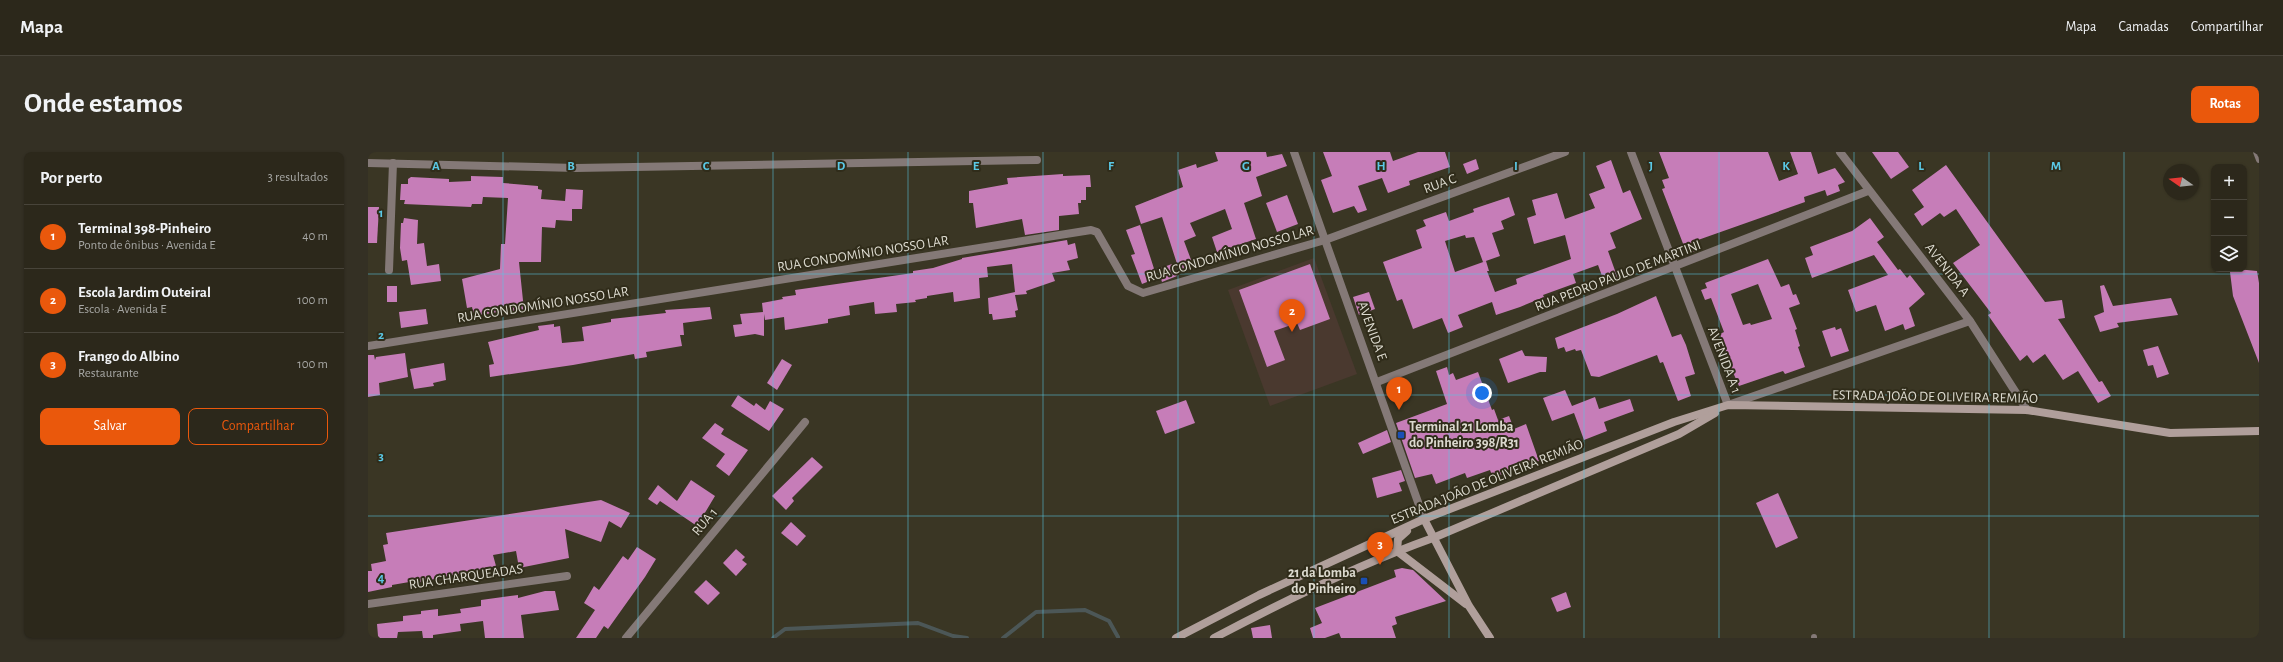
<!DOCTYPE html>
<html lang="pt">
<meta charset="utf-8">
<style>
:root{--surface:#2c281b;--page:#343024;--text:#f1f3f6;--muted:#a6a6a3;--line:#48443a;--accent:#ea580c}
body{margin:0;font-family:"Alegreya Sans",sans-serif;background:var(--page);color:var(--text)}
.controls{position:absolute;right:12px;top:12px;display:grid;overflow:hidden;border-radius:8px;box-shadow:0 1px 3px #0004}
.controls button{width:36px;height:36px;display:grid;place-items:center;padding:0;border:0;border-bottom:1px solid var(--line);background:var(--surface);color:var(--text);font:20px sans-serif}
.compass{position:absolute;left:1795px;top:12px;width:36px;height:36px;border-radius:50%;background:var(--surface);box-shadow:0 1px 3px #0004;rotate:284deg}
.you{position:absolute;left:1114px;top:241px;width:14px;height:14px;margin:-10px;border:3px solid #fff;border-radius:50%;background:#1a73e8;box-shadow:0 0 0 6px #1a73e833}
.badge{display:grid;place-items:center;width:26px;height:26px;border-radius:50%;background:var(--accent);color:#fff;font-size:13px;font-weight:700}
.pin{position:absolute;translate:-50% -33px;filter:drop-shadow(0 1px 2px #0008)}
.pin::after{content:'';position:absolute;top:21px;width:14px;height:12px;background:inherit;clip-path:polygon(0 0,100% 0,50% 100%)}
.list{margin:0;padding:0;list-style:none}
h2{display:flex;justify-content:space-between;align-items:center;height:52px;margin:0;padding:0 16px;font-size:17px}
h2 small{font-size:13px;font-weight:400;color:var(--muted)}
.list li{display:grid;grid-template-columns:26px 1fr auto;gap:12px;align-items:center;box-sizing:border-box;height:64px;padding:0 16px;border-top:1px solid var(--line)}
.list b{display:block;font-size:15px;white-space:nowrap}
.list p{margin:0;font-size:13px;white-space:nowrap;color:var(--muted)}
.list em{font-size:13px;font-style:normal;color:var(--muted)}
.actions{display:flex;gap:8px;padding:12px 16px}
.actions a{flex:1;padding:9px 0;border:1px solid var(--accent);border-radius:8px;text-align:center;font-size:14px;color:var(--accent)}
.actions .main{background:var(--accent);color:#fff}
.icon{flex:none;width:22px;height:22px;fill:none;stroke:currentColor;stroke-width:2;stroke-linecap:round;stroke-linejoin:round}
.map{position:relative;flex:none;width:1891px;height:486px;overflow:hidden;border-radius:8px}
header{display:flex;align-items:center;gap:24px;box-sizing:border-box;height:56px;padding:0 20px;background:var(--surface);border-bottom:1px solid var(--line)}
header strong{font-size:19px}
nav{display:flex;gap:22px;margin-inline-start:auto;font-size:14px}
.intro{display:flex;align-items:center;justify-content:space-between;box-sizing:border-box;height:96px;padding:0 24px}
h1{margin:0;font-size:28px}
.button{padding:10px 18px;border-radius:8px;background:var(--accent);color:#fff;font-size:14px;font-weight:700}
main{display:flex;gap:24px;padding:0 24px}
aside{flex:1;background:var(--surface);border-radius:8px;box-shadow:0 1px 3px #0004}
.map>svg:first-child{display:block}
</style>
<header>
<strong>Mapa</strong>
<nav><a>Mapa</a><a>Camadas</a><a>Compartilhar</a></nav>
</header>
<div class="intro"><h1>Onde estamos</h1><a class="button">Rotas</a></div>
<main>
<aside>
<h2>Por perto<small>3 resultados</small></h2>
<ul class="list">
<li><span class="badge">1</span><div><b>Terminal 398-Pinheiro</b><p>Ponto de ônibus · Avenida E</p></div><em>40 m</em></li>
<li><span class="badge">2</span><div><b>Escola Jardim Outeiral</b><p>Escola · Avenida E</p></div><em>100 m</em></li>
<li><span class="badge">3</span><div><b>Frango do Albino</b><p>Restaurante</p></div><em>100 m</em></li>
</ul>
<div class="actions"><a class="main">Salvar</a><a>Compartilhar</a></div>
</aside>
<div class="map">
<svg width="1891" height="486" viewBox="0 0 1891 486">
<rect width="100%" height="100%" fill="#3a3624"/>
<path fill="#4a392f" d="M946 106 989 222 902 254 860 138Z"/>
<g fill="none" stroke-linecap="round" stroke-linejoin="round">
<g stroke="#4c5757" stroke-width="4">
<path d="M405 486 417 477 550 471 585 484 599 486"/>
<path d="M635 486 668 460 717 458 741 469 750 485"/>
</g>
</g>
<g fill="#c67db8" fill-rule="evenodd">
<path d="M847 0H898L899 5 914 2 919 14 888 25 894 44 876 51 888 87 849 100 844 85 864 77 857 57 822 71 828 84 816 89 825 113 811 118 794 65 773 72 767 54 815 35 810 18 828 12 829 16 850 9Z"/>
<path d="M955 0H1022L1025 9 1050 0H1077L1082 15 1041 29 1042 33 1020 41 1014 26 990 34 999 58 990 61 986 54 965 61 953 28 964 24Z"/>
<path d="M1291 0H1400L1411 29 1430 22 1422 0H1443L1450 22 1467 16 1477 30 1470 33 1472 39 1459 44 1457 38 1436 45 1437 50 1330 88 1333 97 1319 102 1294 37 1297 36 1294 28 1301 26Z"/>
<path d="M1504 0H1530L1541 15 1523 27Z"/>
<path d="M1108 7 1111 17 1099 22 1095 12Z"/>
<path d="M1243 8 1255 41 1262 38 1274 67 1242 81 1248 96 1240 99 1250 127 1237 132 1230 113 1205 122 1208 131 1175 143 1176 145 1152 155 1128 163 1124 150 1090 163 1095 175 1080 181 1074 166 1045 177 1034 147 1029 149 1015 110 1054 96 1048 78 1058 74 1055 68 1078 60 1081 69 1106 60 1105 57 1141 45 1147 63 1133 69 1136 77 1124 81 1132 104 1115 110 1106 85 1098 86 1097 83 1077 89 1087 120 1118 109 1121 119H1119L1127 140 1149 132 1148 127 1203 107 1197 83 1166 92 1159 66 1168 63 1164 48 1189 41 1197 67 1227 56 1221 42 1237 36 1228 14Z"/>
<path d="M1578 13 1677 150 1694 148 1697 166 1690 167 1731 230 1734 229 1743 244 1730 251 1710 219 1695 228 1677 202 1665 211 1659 203 1652 209 1620 163 1623 161 1585 111 1612 93 1588 57 1576 65 1572 61 1554 74 1546 62 1556 55 1544 38Z"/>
<path d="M695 22V24L722 23 723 35H718V48H713V51H710L711 62 691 64V78L657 83 654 67 608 76 605 51H601V39L640 32 639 26Z"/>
<path d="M103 24 135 25V31L170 34V37L174 38 173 47 197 49 198 37 215 38 214 57H204V69L188 68 187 76 174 75 173 110H151L156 158 143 161 142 158 106 164 104 155 99 156 94 127 132 117 133 92H137L140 46 115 45 114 52H104L103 55 36 52 37 48H32L33 32H40V27L43 25 81 27V30L103 29Z"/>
<path d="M919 43 930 72 909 80 898 51Z"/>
<path d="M0 55H11L9 91H0Z"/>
<path d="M36 66 50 68 49 92 56 91 59 114 71 112 73 129 43 133 39 108 34 109 32 96 33 71H35Z"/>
<path d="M1502 66 1516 85 1509 90 1530 118 1532 117 1539 126 1542 123 1557 142 1541 156 1547 174 1537 178 1535 172 1517 179 1508 153 1488 160 1480 138 1520 123 1506 103 1444 126 1437 106 1445 103 1442 95 1484 79Z"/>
<path d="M772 73 789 126 774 132 763 103 767 102 758 78Z"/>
<path d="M699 88 700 93 707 91 710 106 699 109 702 118 684 121 687 129 658 139 659 142 647 143 650 158 647 159 648 165 625 168 624 162H621L620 146 647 140 644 112 619 115 620 125 611 126 612 146 586 150 585 140 559 144V146L547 148 548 150 528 152 529 160 507 162 506 150 481 154 482 163 460 167V171L417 178 416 165 397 168 396 162V184L387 182 367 185 365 173 374 172 372 162 395 160 394 151 415 147 414 145 428 143 427 138 545 121V119L565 116 594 107V106Z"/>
<path d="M1400 107 1413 135 1421 132 1425 143 1428 142 1432 152 1421 156 1429 177 1427 178 1432 194 1430 195 1437 215 1417 222 1415 219 1371 234 1360 209 1352 182 1356 180 1343 146 1337 148 1333 138 1339 136 1337 131ZM1390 132 1404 167 1383 173 1382 171 1375 173 1363 142Z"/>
<path d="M804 112 809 124 794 130 790 117Z"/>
<path d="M942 112 962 167 932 178 929 171 906 179 917 208 899 215 871 138Z"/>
<path d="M1868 117 1889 119 1891 131V211L1865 144 1862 120 1868 119Z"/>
<path d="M1736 133 1745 154 1803 146 1810 163 1749 171 1751 175 1732 180 1726 164 1736 160 1732 134Z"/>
<rect x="19" y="134" width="10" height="16"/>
<path d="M1001 140 1007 157 991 163 985 145Z"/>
<path d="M1288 144 1304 185 1313 182 1318 193 1327 222 1317 225 1323 244 1310 249 1295 210 1292 211 1289 203 1231 225 1223 224 1213 198 1208 199 1207 197 1198 200 1196 195 1190 197 1187 186 1249 162Z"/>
<path d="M342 155 344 167 315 171 316 183H312L314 194 278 200 279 205 267 207 266 202 205 213 122 225 121 213 126 212 120 190 171 178 170 174 186 172V175L192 174 194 191 216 189 214 175 243 170V167L298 161 297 158Z"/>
<path d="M58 157 60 172 33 176 31 160Z"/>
<path d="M1467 175 1468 178 1473 176 1481 199 1463 205 1454 179Z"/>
<path d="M1790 194 1801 222 1789 226 1785 213 1780 214 1775 198Z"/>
<path d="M1154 198 1157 204 1179 205 1178 220H1172L1140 231 1131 207Z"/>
<path d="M37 201 40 225 11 231 12 243 0 245V203H6L7 208 8 205Z"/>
<path d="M414 207 424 213 409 238 399 231Z"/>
<path d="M76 211 78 228 65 231 66 234 46 237 42 217Z"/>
<path d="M1079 215 1081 223 1085 221 1088 228 1110 220 1124 258 1126 257 1130 268 1141 264 1146 277 1158 272 1171 309 1125 326 1122 318 1099 326 1097 321 1068 332 1064 322 1047 326 1028 271 1079 252 1068 219Z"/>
<path d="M1197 238 1204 254 1227 245 1231 257 1262 247 1266 259 1236 270 1239 279 1216 288 1206 261 1184 269 1175 246Z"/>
<path d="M370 243 386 254 388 251 397 258 402 249 416 257 401 279 363 254Z"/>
<path d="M818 248 827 271 797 282 788 259Z"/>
<path d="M347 271 356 277 353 282 380 298 361 324 348 314 357 302 334 286Z"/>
<path d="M1019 278 1023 290 995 302 990 291Z"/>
<path d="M444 305 455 315 424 346 426 349 418 358 404 344Z"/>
<path d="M1033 318 1037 329 1031 331 1034 339 1009 346 1004 326Z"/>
<path d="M323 328 347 344 329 374 292 349 289 353 280 347 290 333 309 349Z"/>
<path d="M1410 341 1430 386 1408 396 1388 351Z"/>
<path d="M233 348 262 361 253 376 241 369 233 390 197 377 201 406 151 416 148 399 125 403 128 414 48 431 47 429 24 433V435L0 440V419H4L3 412 18 409 15 393 20 392 18 381Z"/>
<path d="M423 370 438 384 429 394 413 381Z"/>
<path d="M269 395 288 407 277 425 240 477 236 474 228 486H208L227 458 216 451 226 434 231 438 255 404 260 408Z"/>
<path d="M368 397 377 405 374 408 379 412 368 424 355 411Z"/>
<path d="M1034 416 1045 418 1078 449 1027 465 1029 472 1024 474 1028 486H973L971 481 957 486H945L942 476 954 471 947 456 1028 425 1026 418Z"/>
<path d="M338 428 352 441 340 453 326 440Z"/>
<path d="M177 439H187L191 458 153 463 156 486H117L115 469 92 472 93 479 65 483V486H55L54 479 30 480 29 486H12L10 484 9 472 35 469V464L53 462V459L70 457V464L93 461 92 457 113 454V448L150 443V446Z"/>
<path d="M1198 440 1203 455 1189 460 1183 446Z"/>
<path d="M902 473 904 486H885L883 476Z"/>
</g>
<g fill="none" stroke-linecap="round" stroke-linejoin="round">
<g stroke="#847977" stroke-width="6">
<path d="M1888 0 1891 8"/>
<path d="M1446 485V486"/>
</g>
<g stroke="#847977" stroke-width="8">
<path d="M1472 0 1602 169 1659 258"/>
<path d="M0 11 208 16 669 8"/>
<path d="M21 118 25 11"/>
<path d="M0 194 723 78 729 80 760 134 775 141 957 88 926 0"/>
<path d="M1009 230 1500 39"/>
<path d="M1363 252 1602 169"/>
<path d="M0 452 199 424"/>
<path d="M258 486 437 270"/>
</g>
<g stroke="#847977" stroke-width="8">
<path d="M1263 0 1360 253"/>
<path d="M1056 367 957 88 1197 0"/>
</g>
<g stroke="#b09f9b" stroke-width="8">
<path d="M1056 367 1101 454 1122 486"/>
<path d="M1029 399 1098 452"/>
<path d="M1029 399 1030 387 1039 379"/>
<path d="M808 486 891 443 1056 367 1306 270 1360 253 1659 258 1802 281 1891 279"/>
<path d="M846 486C916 449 989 413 1065 386L1311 282 1347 261"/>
</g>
</g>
<path fill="none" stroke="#5ac8e5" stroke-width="1" stroke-opacity="0.55" d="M135 0V486M270 0V486M405 0V486M540 0V486M675 0V486M810 0V486M946 0V486M1081 0V486M1216 0V486M1351 0V486M1486 0V486M1621 0V486M1756 0V486M0 122H1891M0 243H1891M0 364H1891"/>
<g fill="#1a4fb4" stroke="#302c1a" stroke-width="1.5">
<rect x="1029" y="279" width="8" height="8" rx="2"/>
<rect x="992" y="425" width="8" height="8" rx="2"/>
</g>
<g text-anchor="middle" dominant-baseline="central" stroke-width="4" stroke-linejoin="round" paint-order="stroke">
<g font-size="14" fill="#dcdacf" stroke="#302c1a">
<text transform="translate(1072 32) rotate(-20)">RUA C</text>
<text transform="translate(495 102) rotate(-9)">RUA CONDOMÍNIO NOSSO LAR</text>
<text transform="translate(862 102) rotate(-16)">RUA CONDOMÍNIO NOSSO LAR</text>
<text transform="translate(1579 118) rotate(52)">AVENIDA A</text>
<text transform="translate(1250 124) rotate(-21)">RUA PEDRO PAULO DE MARTINI</text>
<text transform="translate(175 153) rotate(-9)">RUA CONDOMÍNIO NOSSO LAR</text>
<text transform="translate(1004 179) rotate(70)">AVENIDA E</text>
<text transform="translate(1356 208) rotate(69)">AVENIDA A 1</text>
<text transform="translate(1567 245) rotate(1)">ESTRADA JOÃO DE OLIVEIRA REMIÃO</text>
<text transform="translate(1119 330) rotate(-22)">ESTRADA JOÃO DE OLIVEIRA REMIÃO</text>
<text transform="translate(337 370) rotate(-50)">RUA 1</text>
<text transform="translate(98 425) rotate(-8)">RUA CHARQUEADAS</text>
</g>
<g font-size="14" font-weight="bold" fill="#dcdacf" stroke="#302c1a" text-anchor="start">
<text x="1041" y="275">Terminal 21 Lomba<tspan x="1041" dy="16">do Pinheiro 398/R31</tspan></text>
<text x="988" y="421" text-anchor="end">21 da Lomba<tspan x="988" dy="16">do Pinheiro</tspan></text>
</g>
</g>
<g font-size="13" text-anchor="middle" font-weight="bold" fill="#5ac8e5" stroke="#302c1a" stroke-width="4" stroke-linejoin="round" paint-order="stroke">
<text x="68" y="18">A</text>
<text x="203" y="18">B</text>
<text x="338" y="18">C</text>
<text x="473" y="18">D</text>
<text x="608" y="18">E</text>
<text x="743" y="18">F</text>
<text x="878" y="18">G</text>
<text x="1013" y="18">H</text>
<text x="1148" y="18">I</text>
<text x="1283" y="18">J</text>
<text x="1418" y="18">K</text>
<text x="1553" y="18">L</text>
<text x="1688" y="18">M</text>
<text x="13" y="65">1</text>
<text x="13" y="187">2</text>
<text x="13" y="308">3</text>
<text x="13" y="430">4</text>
</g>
</svg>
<div class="controls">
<button>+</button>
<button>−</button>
<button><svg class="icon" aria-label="layers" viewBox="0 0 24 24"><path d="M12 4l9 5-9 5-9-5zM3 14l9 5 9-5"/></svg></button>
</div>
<svg class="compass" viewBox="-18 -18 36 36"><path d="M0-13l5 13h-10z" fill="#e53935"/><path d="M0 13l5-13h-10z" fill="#a6a6a3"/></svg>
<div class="you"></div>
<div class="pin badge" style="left:1031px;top:258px">1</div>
<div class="pin badge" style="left:924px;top:180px">2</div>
<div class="pin badge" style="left:1012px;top:413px">3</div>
</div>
</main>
